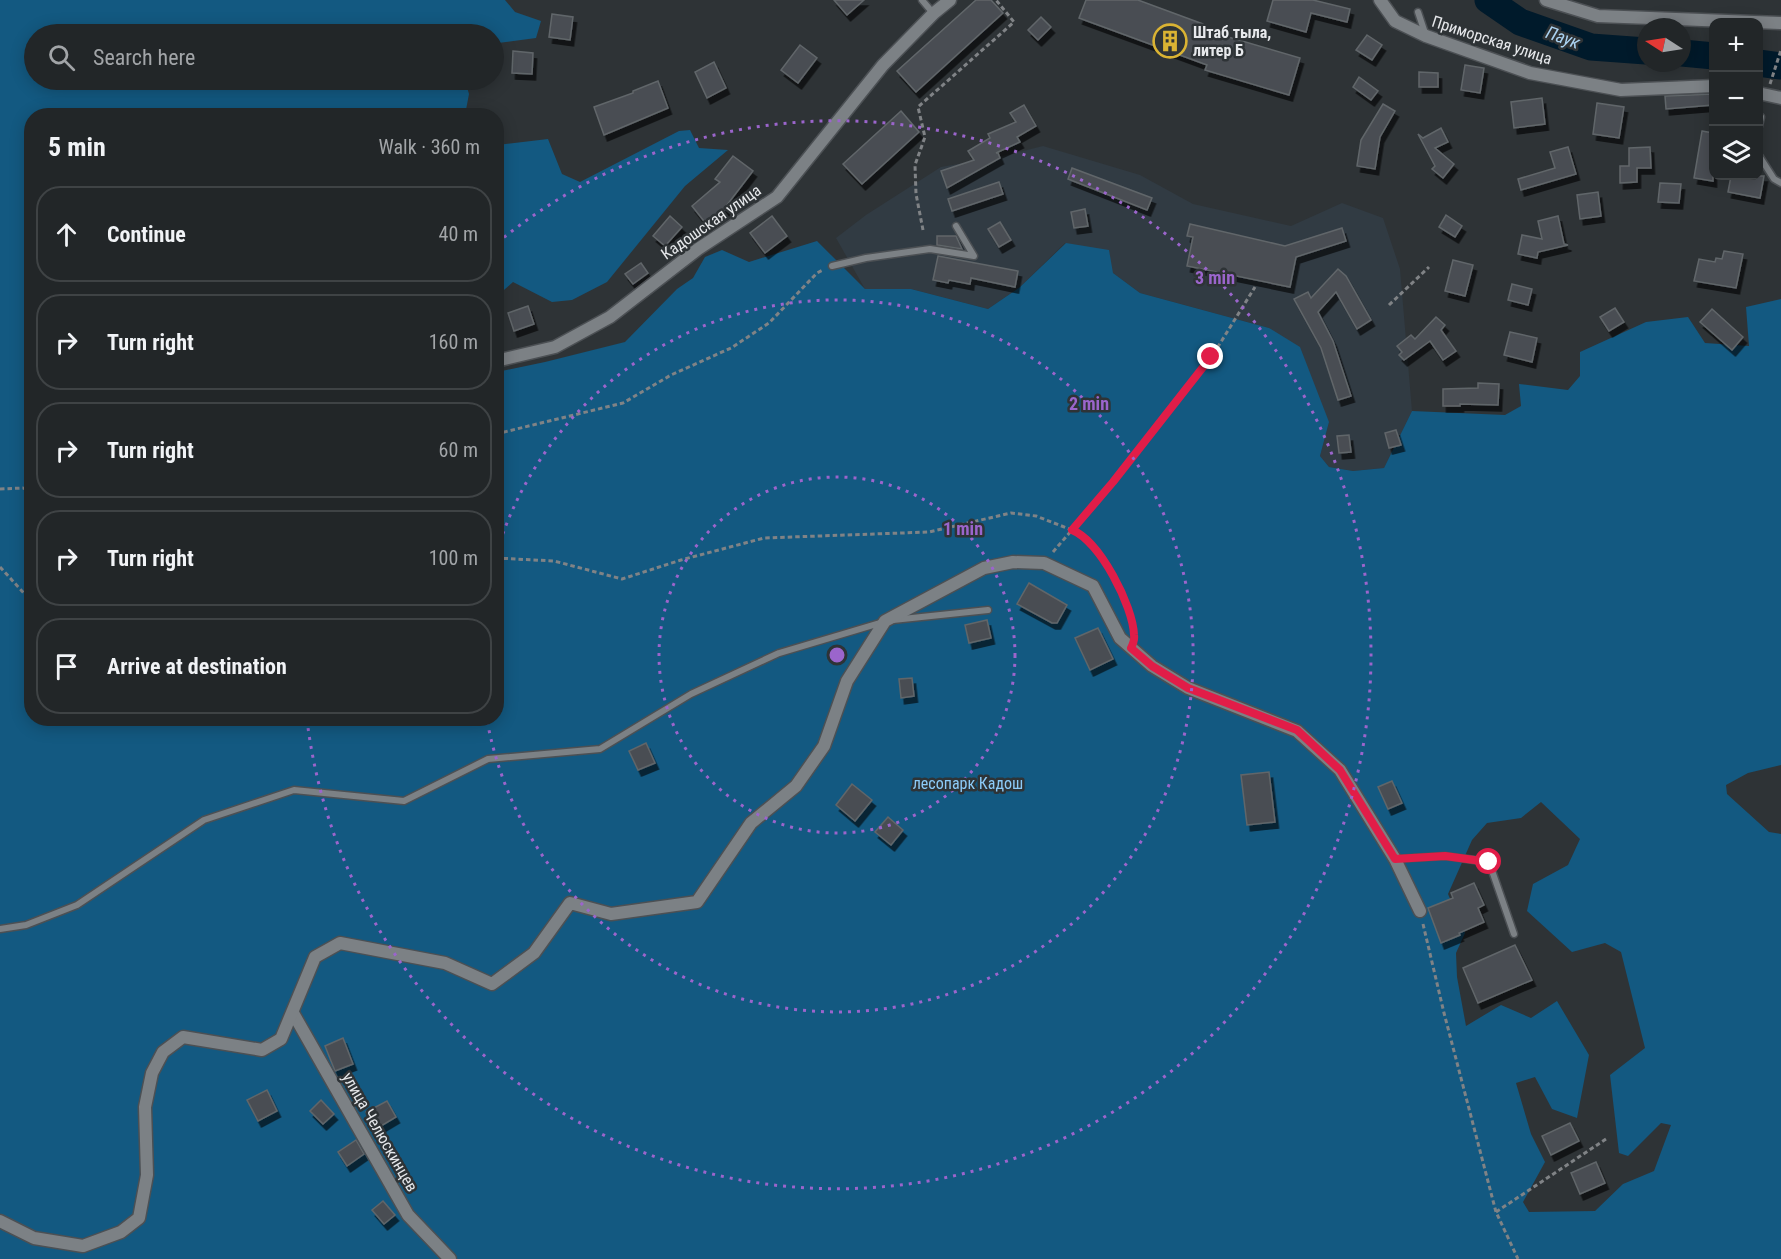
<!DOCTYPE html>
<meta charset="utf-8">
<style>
:root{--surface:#222628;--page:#2e3234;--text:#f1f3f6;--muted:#a2a5a8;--line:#3f4345}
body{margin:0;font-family:"Roboto Condensed",sans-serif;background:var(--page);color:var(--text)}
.controls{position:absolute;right:18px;top:18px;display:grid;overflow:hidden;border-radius:12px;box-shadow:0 3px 15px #0003}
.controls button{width:54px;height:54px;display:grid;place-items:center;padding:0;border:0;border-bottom:2px solid var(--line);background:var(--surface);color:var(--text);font:30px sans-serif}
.compass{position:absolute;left:1637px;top:18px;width:54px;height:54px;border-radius:50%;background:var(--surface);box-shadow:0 3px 15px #0003;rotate:282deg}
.stop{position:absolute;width:18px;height:18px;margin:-14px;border:4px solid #e11d48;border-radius:50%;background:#fff}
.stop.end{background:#e11d48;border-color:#fff;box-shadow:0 2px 6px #0008}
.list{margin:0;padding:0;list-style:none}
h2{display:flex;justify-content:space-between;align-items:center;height:78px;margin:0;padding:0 24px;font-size:26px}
h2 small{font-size:20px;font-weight:400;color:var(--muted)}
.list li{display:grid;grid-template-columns:39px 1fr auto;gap:18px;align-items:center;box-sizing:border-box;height:96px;margin:0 12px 12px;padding:0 12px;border:2px solid var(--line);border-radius:24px}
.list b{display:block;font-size:22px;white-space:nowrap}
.list em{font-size:20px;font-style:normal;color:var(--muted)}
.icon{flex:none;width:33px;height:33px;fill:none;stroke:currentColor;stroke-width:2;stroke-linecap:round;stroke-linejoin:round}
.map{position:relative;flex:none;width:1781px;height:1259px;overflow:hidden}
.search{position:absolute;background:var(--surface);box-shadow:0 3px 15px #0003;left:24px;top:24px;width:480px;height:66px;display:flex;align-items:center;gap:15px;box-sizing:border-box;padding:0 21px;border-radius:33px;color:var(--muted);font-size:22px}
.panel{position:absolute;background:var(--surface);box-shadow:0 3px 15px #0003;left:24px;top:108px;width:480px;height:618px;border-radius:24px}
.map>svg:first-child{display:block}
</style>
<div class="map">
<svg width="1781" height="1259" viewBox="0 0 1781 1259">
<defs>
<filter id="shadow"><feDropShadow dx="3.5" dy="6" stdDeviation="0" flood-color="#0009"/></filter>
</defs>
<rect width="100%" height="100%" fill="#2e3336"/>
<path fill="#313b43" d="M1043 146 1140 175 1193 204 1291 226 1342 203 1383 218 1400 269 1412 411 1384 468 1353 471 1329 467 1320 456 1329 422 1269 328 1140 293 1113 273 1065 243 1020 287 988 309 911 289H865L836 238 866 215 941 167 999 157Z"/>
<g fill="#135981" fill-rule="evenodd">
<path d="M0 0H505L515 12 541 21 536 38 498 43 494 46V34H34V80H465L469 94 465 115 32 116V718H496L497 372 545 362 625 342 677 289 693 278 705 257 722 250 749 262 817 241 865 289H911L988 309 1020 287 1066 243 1109 250 1113 273 1140 293 1269 328 1300 347 1329 422 1320 456 1329 467 1353 471 1384 468 1412 411 1505 415 1521 406 1519 384 1568 390 1580 376V352L1646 322 1688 317 1705 343 1749 346 1746 307 1781 299V765L1748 773 1726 785 1727 794 1769 832 1781 834V1259H0ZM1541 802 1580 839 1568 865 1533 884 1527 911 1572 952 1605 943 1621 952 1645 1048 1610 1075 1619 1153 1628 1156 1661 1123 1671 1125 1654 1171 1623 1184 1595 1211 1529 1212 1523 1202 1545 1162 1531 1134 1516 1083 1535 1077 1552 1109 1577 1118 1589 1055 1557 1001 1531 1018 1501 1005 1466 1026 1457 977 1456 953 1465 933 1448 894 1472 840 1487 823 1521 818Z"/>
<path d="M690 130 699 148 728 150 685 186 607 282 572 300 552 302 513 282 497 296V145L548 139 562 174 580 182 679 131Z"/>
</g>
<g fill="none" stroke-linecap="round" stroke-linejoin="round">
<g stroke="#001a2b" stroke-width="27">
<path d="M1488 0 1520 22 1591 47 1646 51"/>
<path d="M1682 53 1714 56"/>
<path d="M1758 63 1781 66"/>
</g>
</g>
<g fill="#4a4e52" stroke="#61666a" stroke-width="1.5" filter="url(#shadow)">
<path d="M834 0H864L847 15Z"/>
<path d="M976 0H991L1003 13 916 92 897 71Z"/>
<path d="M1086 0H1138L1203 24 1201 29 1300 58 1289 95 1205 70 1207 65 1079 18Z"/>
<path d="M1273 0H1313L1350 9 1347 22 1311 13 1306 32 1267 21Z"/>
<path d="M552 14 573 17 570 40 549 37Z"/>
<path d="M1041 17 1051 27 1038 40 1028 30Z"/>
<path d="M1367 35 1382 45 1372 60 1356 50Z"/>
<path d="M800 45 817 58 798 83 781 70Z"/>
<path d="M513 51 533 53 532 74 512 73Z"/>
<path d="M714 62 726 88 707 98 695 72Z"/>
<path d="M1465 65 1484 68 1480 93 1461 90Z"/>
<path d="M1419 72 1438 73V87H1419Z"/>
<path d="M1359 77 1378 91 1371 100 1353 87Z"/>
<path d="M658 81 668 108 604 135 594 107 633 93V91Z"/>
<path d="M1713 94V105L1666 109 1665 96Z"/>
<path d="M1542 98 1545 124 1514 128 1511 102Z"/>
<path d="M1597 103 1624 107 1619 138 1593 134Z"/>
<path d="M1383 104 1395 111 1380 137 1375 169 1357 166 1361 140Z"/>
<path d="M1024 105 1036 126 1017 137 1020 142 996 153H998L1000 158 947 188 941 171 974 160 968 151 990 138 988 134 1016 122 1010 113Z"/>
<path d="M901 111 919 132 862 184 843 164Z"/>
<path d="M1441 128 1448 142 1435 148 1454 164 1443 178 1432 169 1435 166 1418 134 1423 138Z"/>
<path d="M1702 131 1713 133V181L1694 178Z"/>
<path d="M1568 147 1576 174 1521 190 1518 179 1555 168 1550 152Z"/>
<path d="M1650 147 1651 168H1637V182L1620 183V166H1629V148Z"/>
<path d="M733 156 753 171 727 205 729 207 707 225 692 206 720 182 715 179Z"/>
<path d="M1072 168 1152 198 1147 210 1068 179Z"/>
<path d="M1731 176H1764L1760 198 1728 192Z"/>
<path d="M999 182 1003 194 952 211 948 199Z"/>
<path d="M1660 183 1681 184 1679 203 1658 202Z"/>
<path d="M1598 192 1601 216 1580 219 1577 195Z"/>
<path d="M1085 209 1088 226 1074 228 1071 212Z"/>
<path d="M1446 215 1462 226 1455 237 1439 227Z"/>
<path d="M670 216 682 227 665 246 653 236Z"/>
<path d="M772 216 787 236 765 253 750 233Z"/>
<path d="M1558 216 1564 244 1568 245 1538 252 1537 258 1518 254 1522 235 1542 239 1538 221Z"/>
<path d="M1000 222 1011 240 999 247 988 229Z"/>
<path d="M1190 224 1285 246 1342 228 1346 241 1296 257 1290 287 1187 266 1193 237 1187 236Z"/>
<path d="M937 236H956L962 249 937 245Z"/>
<path d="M1724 251 1743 254 1736 288 1694 281 1699 259 1715 262 1716 258 1722 259Z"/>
<path d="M938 256 1018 271 1015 287 971 278 970 284 949 280 948 283 933 280Z"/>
<path d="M1453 260 1473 265 1465 296 1445 291Z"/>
<path d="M641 263 648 273 633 284 625 274Z"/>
<path d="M1338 269 1346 276 1371 320 1357 329 1336 292 1318 312 1333 341 1351 396 1338 400 1321 348 1294 299 1308 292 1311 298Z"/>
<path d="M1512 284 1532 289 1528 305 1508 300Z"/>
<path d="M528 306 534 324 514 331 508 313Z"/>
<path d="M1615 308 1624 322 1609 331 1600 317Z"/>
<path d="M1712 309 1743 337 1732 350 1700 322Z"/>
<path d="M1436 317 1445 325 1441 330 1456 351 1443 360 1430 341 1404 360 1399 355 1402 352 1397 346 1411 335 1415 339Z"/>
<path d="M1510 332 1537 338 1532 362 1504 355Z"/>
<path d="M1478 383 1499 384 1498 405 1460 404V406H1443V389L1478 388Z"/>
<path d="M1396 430 1401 445 1389 448 1385 433Z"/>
<path d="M1349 435 1351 452 1339 453 1337 436Z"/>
<path d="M1029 583 1067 605 1057 623H1052L1017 604Z"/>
<path d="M987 620 991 638 969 643 965 625Z"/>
<path d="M1098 628 1113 659 1090 670 1075 638Z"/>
<path d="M912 678 914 696 901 698 899 679Z"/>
<path d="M646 743 655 763 638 770 629 751Z"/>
<path d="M1269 772 1275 822 1247 825 1241 775Z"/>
<path d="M1392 781 1402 803 1388 809 1378 787Z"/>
<path d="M852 784 872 800 855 821 836 805Z"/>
<path d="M888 817 903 830 891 845 875 832Z"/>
<path d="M1474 883 1484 905 1478 908 1484 922 1459 933 1460 935 1441 943 1428 908 1453 898 1451 893Z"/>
<path d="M1515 945 1532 980 1478 1003 1463 968Z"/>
<path d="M343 1038 353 1064 335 1071 325 1046Z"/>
<path d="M267 1090 277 1111 258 1121 247 1100Z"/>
<path d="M321 1100 334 1114 323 1124 310 1111Z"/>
<path d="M387 1101 396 1117 376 1129 366 1112Z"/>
<path d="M1570 1123 1579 1141 1551 1155 1542 1136Z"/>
<path d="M356 1140 364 1154 347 1166 338 1152Z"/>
<path d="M1596 1162 1605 1183 1580 1194 1571 1173Z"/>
<path d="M383 1201 395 1215 384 1224 372 1210Z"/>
</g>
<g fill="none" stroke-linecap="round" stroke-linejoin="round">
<defs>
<g id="service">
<path d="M922 0 933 13"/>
<path d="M1418 12 1426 36"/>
<path d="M1758 130 1761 117"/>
<path d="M1758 154 1774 179 1781 183"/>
<path d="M832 266 866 258 930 249 974 256 956 226"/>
<path d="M893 620 988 610"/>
<path d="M1395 859 1445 856 1489 862 1514 934"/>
<path d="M0 929 26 925 77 905 204 820 294 790 404 801 488 759 600 749 691 694 779 653 883 622"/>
</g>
<g id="minor">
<path d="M1380 0 1395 21 1426 36 1530 73 1621 90 1714 86"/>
<path d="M1546 0 1598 16 1781 23"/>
<path d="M1758 93 1781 98"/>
<path d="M496 361 555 347 610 317 698 249 777 197 883 65 934 13 950 0"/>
<path d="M293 1013 408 1215 450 1259"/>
<path d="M0 1221 34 1238 83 1246 121 1232 139 1218 147 1175 145 1107 152 1073 163 1052 183 1037 262 1050 281 1039 315 957 340 943 445 963 492 984 534 953 570 903 611 914 697 902 751 823 796 786 824 746 847 681 885 621 984 568 1013 562 1044 563 1093 586 1120 638 1152 666 1188 688 1297 731 1340 770 1395 859 1420 911"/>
</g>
</defs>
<use href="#service" stroke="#4c5054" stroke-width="9"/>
<use href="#minor" stroke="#4c5054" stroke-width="15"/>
<g stroke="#808386" stroke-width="3" stroke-dasharray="4.5 3" stroke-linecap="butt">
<path d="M1770 84 1781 50"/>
<path d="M923 230 916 194 915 165 925 137 918 107 1014 22 996 0"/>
<path d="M1389 305 1429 267"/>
<path d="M496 434 623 403 671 375 731 348 769 323 817 273 823 270"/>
<path d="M0 489 23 488 32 492"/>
<path d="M1053 552 1113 482 1211 358 1255 287"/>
<path d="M496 558 554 561 622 579 681 560 764 538 929 532 1011 513 1036 516 1077 532 1096 548 1110 569 1126 605 1134 632"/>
<path d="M0 567 32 602"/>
<path d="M1423 924 1444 1013 1496 1212 1518 1259"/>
<path d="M1496 1212 1606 1139"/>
</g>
<use href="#service" stroke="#7c8185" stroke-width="6"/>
<use href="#minor" stroke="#7c8185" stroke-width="12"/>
</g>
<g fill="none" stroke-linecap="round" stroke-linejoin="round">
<path stroke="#e11d48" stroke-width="8" d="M1211 357 1113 482 1072 530C1100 541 1133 606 1134 635 1135 640 1133 644 1131 648L1152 666 1188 688 1297 730 1340 770 1395 859 1445 856 1489 862"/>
</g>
<g fill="none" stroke="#9b65cc" stroke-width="3" stroke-dasharray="3 6">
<circle cx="837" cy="655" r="178"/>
<path d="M497 551A356 356 0 1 1 487 720"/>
<path d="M497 243A534 534 0 1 1 307 720"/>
</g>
<defs>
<symbol id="building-ring" viewBox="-11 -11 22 22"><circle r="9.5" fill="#2e3336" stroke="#dab333" stroke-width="1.5"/><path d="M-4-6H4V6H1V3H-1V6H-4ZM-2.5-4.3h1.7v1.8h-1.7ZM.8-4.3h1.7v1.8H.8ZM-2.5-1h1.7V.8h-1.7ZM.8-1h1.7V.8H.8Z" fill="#dab333"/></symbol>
</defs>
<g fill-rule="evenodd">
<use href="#building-ring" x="1151" y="22" width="38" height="38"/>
</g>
<g text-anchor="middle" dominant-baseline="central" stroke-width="5" stroke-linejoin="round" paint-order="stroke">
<g font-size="16" font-weight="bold" fill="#e7e9ec" stroke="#2e3336" text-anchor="start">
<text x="1193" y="32">Штаб тыла,<tspan x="1193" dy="18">литер Б</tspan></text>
</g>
<g font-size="16" fill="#e7e9ec" stroke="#2e3336">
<text transform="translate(1492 40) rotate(18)">Приморская улица</text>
<text transform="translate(711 222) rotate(-35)">Кадошская улица</text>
<text transform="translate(380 1132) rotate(60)">улица Челюскинцев</text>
</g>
<g font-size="16" fill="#8ccbf8" stroke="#2e3336">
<text x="968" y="783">лесопарк Кадош</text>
</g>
<g font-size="18" font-style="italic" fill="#aad2f1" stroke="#2e3336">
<text transform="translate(1563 37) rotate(20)">Паук</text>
</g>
</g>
<circle cx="837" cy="655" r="9" fill="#9b65cc" stroke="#2e3336" stroke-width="3"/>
<g font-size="18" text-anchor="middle" font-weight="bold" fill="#9b65cc" stroke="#2e3336" stroke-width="5" stroke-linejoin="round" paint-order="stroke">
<text x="1215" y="284">3 min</text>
<text x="1089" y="410">2 min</text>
<text x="963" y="535">1 min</text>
</g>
</svg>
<div class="controls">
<button>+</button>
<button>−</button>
<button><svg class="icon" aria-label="layers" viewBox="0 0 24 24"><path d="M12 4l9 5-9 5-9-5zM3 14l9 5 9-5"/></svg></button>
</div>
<svg class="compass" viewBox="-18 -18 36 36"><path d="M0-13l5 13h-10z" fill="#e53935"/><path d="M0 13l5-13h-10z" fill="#a2a5a8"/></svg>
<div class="stop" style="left:1489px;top:862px"></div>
<div class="stop end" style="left:1211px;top:357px"></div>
<div class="search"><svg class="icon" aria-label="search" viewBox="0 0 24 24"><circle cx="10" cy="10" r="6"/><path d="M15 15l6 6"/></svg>Search here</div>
<section class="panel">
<h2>5 min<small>Walk · 360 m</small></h2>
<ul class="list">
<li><svg class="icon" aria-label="ahead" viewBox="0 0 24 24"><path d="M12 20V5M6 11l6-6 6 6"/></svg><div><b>Continue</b></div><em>40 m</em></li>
<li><svg class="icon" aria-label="right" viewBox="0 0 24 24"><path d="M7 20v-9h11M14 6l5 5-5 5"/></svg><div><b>Turn right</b></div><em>160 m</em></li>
<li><svg class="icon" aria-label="right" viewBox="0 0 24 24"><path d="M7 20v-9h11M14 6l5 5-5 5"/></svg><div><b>Turn right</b></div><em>60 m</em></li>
<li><svg class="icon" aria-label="right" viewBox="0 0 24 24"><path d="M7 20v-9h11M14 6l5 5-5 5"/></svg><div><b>Turn right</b></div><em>100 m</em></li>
<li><svg class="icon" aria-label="arrive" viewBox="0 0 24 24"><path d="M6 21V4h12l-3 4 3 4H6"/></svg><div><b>Arrive at destination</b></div></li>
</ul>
</section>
</div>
